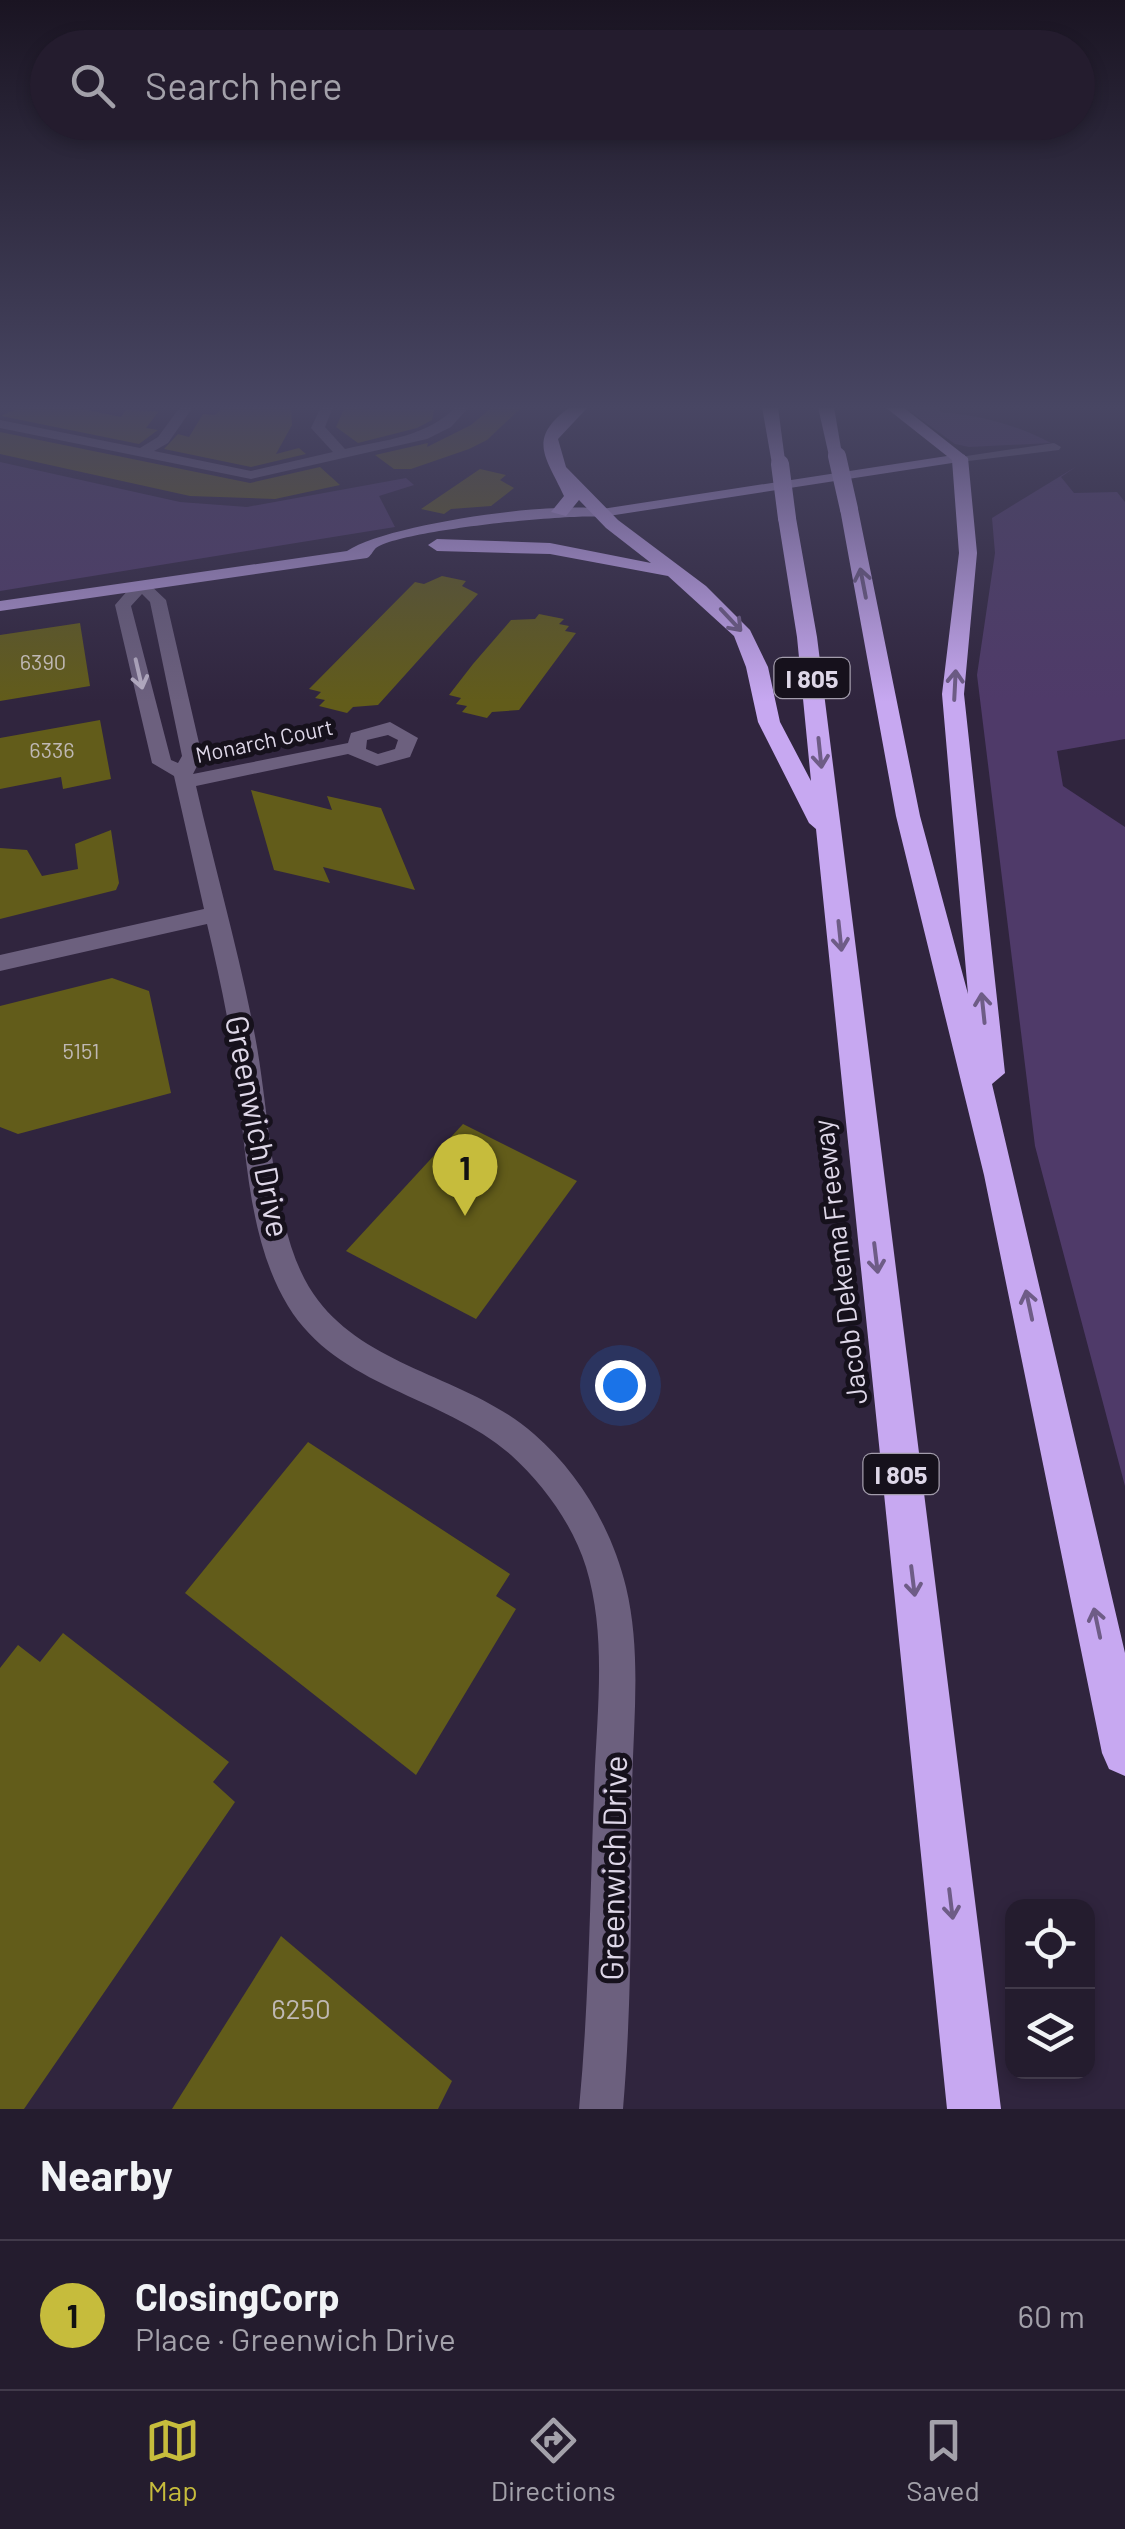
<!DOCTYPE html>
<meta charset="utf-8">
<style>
:root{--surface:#241c2e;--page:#30293a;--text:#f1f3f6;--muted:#a3a1aa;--line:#413a4a;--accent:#c6bc3c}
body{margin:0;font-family:Barlow,sans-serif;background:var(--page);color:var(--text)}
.controls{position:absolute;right:30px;bottom:30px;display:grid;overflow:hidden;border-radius:20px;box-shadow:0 5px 15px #0003}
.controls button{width:90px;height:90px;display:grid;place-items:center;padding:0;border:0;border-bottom:2px solid var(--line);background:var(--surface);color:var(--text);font:50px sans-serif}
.you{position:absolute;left:620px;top:1385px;width:35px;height:35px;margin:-25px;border:8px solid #fff;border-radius:50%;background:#1a73e8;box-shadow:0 0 0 15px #1a73e833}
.badge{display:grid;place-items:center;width:65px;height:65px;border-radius:50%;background:var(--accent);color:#111;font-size:32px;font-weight:700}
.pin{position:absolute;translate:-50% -82px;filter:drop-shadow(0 2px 5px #0008)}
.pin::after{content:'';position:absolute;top:52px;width:35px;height:30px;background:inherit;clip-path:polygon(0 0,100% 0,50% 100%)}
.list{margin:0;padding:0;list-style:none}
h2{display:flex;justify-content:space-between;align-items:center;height:130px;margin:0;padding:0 40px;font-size:42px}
h2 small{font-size:32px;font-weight:400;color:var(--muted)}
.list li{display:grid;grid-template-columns:65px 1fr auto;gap:30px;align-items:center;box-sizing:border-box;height:150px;padding:0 40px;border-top:2px solid var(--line)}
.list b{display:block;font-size:38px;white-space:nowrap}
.list p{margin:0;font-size:32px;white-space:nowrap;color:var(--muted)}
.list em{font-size:32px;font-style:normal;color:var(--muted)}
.icon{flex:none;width:55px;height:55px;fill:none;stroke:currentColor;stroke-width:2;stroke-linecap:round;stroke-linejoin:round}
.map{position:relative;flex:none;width:1125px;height:2109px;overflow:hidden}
.search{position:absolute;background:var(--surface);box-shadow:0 5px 15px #0003;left:30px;right:30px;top:30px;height:110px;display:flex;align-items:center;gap:25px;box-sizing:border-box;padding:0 35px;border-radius:55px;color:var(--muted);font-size:38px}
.sheet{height:280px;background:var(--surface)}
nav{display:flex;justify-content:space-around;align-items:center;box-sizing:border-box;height:140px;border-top:2px solid var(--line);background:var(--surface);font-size:28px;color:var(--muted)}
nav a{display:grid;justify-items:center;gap:5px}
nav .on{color:var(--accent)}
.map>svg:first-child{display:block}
</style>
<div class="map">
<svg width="1125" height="2109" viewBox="0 0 1125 2109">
<rect width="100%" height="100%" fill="#30253e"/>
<g fill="#4f3a69">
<path d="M904 407H938L941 412C982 416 1015 424 1051 443L969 447 955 444Z"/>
<path d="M0 462 180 502 247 507 406 478 414 485 379 496 395 527 0 591Z"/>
<path d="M1077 466 1061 477 1074 493 1117 492 1125 502V739L1057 751 1063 786 1125 827V1486L1035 1146 977 675 995 553 992 518Z"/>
</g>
<g fill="#625c1a">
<path d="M20 407H73L121 417 126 410 159 411 146 428 158 430 139 444 1 416Z"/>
<path d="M223 407H291L292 425 276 454 299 448 306 454 251 467 164 449 178 434 189 437 203 414 215 415Z"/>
<path d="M345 407 375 410H434L432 420 417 428 358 443 336 427Z"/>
<path d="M492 407H522L487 440 469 449 411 469H394L375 455 428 443 427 447 471 425Z"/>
<path d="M0 432 250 483 320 467 340 485 275 499 190 496 0 454Z"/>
<path d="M480 469 506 475 500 480 514 488 491 506 451 509 444 514 421 509Z"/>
<path d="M442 576 466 581 462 586 478 594 378 705 353 707 347 713 319 706 325 700 315 698 321 692 309 689 415 582 424 584Z"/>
<path d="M539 614 564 619 559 624 569 626 565 631 576 633 519 710 492 712 487 718 462 712 467 706 456 704 461 698 449 695 473 664 511 620 535 619Z"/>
<path d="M80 623 90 686 0 701V635Z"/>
<path d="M100 720 111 779 63 789 61 777 0 789V738Z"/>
<path d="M251 790 332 810 327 796 381 808 415 890 323 867 330 883 274 870Z"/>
<path d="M111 830 119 883 116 890 0 919V848L27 850 42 876 78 869 75 844Z"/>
<path d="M112 978 149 991 171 1093 18 1134 0 1127V1006Z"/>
<path d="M463 1124 577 1181 476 1319 346 1251Z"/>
<path d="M308 1442 510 1574 496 1596 516 1609 416 1775 185 1593Z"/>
<path d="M63 1633 229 1762 213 1782 235 1802 24 2109H0V1668L18 1645 40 1662Z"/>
<path d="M281 1936 452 2081 438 2109H172Z"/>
</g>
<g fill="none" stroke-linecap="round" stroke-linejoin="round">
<g fill="#6c607e" fill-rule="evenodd">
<path d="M180 407H193L168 443 154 451 251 471 333 452 311 428 321 407H333L325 427 345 449C385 440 426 437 456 407H469L451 427 427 439 251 479 0 428V420L140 448 158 437Z"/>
<path d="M1054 443 1061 447 1059 450 960 462 953 458Z"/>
<path d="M135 582H147L166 600 202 756 193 774 348 743 351 733 390 722 418 738 410 757 377 766 348 754 196 786C215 869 239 952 255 1036 269 1107 272 1226 309 1287 358 1368 466 1374 534 1434 579 1473 612 1529 626 1587 642 1654 633 1724 632 1791 631 1897 632 2003 623 2109H579C589 2004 590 1898 594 1792 596 1718 608 1639 586 1567 573 1525 544 1485 511 1455 443 1395 338 1388 288 1306 246 1237 246 1142 235 1064 228 1017 218 970 207 924L0 971V955L204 909 174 776 152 763 115 605ZM142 594 150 602 182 756 178 763 171 760 131 606ZM388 735 398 740 395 749 378 754 366 749 367 740Z"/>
</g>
<path fill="#ad94d1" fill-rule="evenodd" d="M960 454 965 455V461L602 517C573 513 393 531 375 549 372 552 371 556 367 558L0 611V601L347 551C387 524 553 501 602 509Z"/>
<g fill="#c7a8f1" fill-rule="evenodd">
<path d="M570 407H588L558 439 566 467 618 520 706 586 750 630 768 667 780 722 811 781 797 637 778 518 787 513 796 518 817 637 1001 2109H947L816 829 809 823 758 722 746 667 734 636 668 576 550 554 437 551 428 545 437 539 550 543 651 563 606 528 579 500 566 516 551 512 564 496C546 457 526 439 570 407Z"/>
<path d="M762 407H778L786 468 772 464Z"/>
<path d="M818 407H834L843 460 829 456Z"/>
<path d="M885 407H903L968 458 977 553 964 694 1005 1073 992 1084 1125 1653V1776L1109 1769 1102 1753 984 1175 896 816 840 509 849 504 858 509 920 816 968 994 942 694 959 553 952 460Z"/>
</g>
<g stroke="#c7a8f1" stroke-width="18">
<path d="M837 456 849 509"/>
<path d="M780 464 787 518"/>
</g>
</g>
<defs><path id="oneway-shaft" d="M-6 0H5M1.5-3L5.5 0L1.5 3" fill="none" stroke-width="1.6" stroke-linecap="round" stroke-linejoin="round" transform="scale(2.5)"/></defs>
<g stroke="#6e5c86">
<use href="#oneway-shaft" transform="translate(863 583) rotate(-101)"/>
<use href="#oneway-shaft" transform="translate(731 620) rotate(47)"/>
<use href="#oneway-shaft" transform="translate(955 685) rotate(-87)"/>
<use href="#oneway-shaft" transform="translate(820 753) rotate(84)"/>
<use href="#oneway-shaft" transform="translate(840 936) rotate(84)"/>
<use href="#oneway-shaft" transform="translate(983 1008) rotate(-96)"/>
<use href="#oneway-shaft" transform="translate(876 1258) rotate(83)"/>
<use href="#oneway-shaft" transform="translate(1029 1305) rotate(-102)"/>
<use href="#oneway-shaft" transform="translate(913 1581) rotate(83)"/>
<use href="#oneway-shaft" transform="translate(1097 1623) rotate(-102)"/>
<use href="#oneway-shaft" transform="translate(951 1904) rotate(83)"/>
</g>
<use stroke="#b6adc3" href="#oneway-shaft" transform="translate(139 674) rotate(77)"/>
<linearGradient id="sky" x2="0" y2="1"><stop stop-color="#1a1422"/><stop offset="0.58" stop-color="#484663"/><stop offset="1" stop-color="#484663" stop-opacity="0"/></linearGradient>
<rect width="1125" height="702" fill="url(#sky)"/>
<g text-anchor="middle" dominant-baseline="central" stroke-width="10" stroke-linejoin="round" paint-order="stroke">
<g font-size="22" fill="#bfb8b4">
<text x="43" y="661">6390</text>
<text x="52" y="749">6336</text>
<text x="81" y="1050">5151</text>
</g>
<g font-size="22" fill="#ded7e8" stroke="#16111c">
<text transform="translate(264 740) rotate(-12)">Monarch Court</text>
</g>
<g fill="#16111c" stroke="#a29cab" stroke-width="2.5">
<rect x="774.5" y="658" width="75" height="40" rx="8"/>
<rect x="863.5" y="1454" width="75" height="40" rx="8"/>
</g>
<g font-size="25" font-weight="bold" fill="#ded7e8">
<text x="812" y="678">I 805</text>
<text x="901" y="1474">I 805</text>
</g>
<g font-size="28" fill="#ded7e8" stroke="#16111c">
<text transform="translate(839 1262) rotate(-97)">Jacob Dekema Freeway</text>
</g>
<g font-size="28" fill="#bfb8b4">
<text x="301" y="2008">6250</text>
</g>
<g font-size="32" fill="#ded7e8" stroke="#16111c">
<text transform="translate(259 1126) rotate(79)">Greenwich Drive</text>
<text transform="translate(612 1868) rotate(-89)">Greenwich Drive</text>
</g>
</g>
</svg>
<div class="controls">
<button><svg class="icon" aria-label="locate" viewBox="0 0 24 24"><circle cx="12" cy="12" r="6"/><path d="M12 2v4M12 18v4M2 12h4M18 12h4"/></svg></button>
<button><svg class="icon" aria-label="layers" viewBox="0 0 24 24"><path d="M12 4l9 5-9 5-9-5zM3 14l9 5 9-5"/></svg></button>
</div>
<div class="you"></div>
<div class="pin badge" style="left:465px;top:1216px">1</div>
<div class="search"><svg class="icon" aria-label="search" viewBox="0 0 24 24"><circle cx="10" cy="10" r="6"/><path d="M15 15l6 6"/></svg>Search here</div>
</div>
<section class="sheet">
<h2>Nearby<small></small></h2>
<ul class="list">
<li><span class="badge">1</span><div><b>ClosingCorp</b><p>Place · Greenwich Drive</p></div><em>60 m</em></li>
</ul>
</section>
<nav>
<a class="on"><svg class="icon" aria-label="map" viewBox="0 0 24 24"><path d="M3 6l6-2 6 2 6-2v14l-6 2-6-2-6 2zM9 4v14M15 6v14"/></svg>Map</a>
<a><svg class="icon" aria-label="directions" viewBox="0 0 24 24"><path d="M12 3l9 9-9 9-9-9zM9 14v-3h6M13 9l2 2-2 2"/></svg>Directions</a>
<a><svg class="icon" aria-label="saved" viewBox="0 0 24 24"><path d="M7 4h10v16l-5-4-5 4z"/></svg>Saved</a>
</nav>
